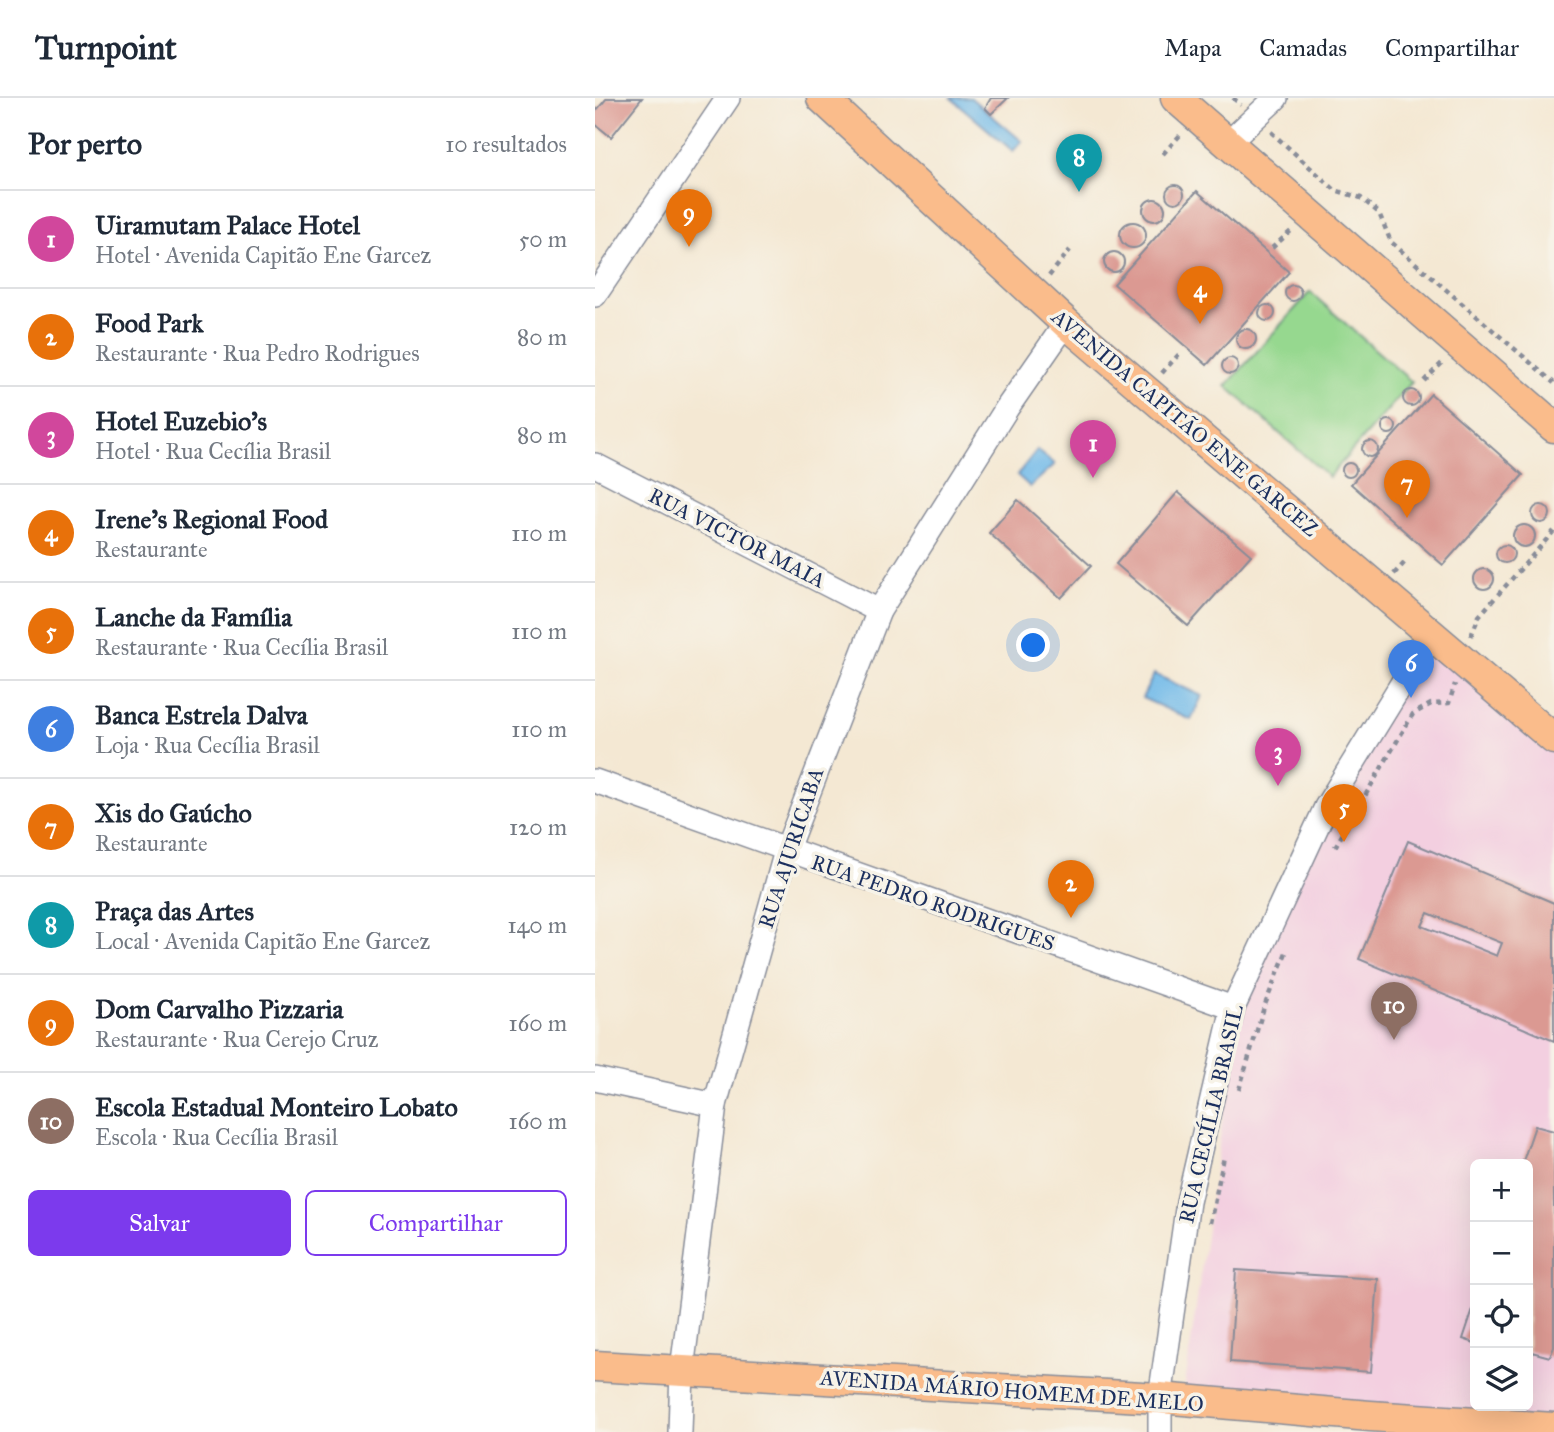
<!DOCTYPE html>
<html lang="pt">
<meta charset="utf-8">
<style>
:root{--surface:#fff;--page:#f2f2f3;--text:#1f2937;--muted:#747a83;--line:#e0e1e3;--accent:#7c3aed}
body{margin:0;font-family:"IM FELL Great Primer",serif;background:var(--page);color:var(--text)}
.controls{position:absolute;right:21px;bottom:21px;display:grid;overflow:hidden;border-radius:10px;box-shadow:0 7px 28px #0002}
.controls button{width:63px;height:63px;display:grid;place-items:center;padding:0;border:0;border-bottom:2px solid var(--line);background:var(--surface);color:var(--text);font:35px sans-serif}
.you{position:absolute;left:439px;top:548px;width:24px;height:24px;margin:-18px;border:5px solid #fff;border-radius:50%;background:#1a73e8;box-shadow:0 0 0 10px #1a73e833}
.badge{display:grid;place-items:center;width:46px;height:46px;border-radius:50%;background:var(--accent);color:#fff;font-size:23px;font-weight:700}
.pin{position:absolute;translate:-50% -58px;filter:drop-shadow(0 2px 4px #0008)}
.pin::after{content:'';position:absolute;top:37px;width:24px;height:21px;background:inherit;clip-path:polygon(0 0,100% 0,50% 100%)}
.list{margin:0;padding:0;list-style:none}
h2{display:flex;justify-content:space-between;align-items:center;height:91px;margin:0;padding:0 28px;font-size:30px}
h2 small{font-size:23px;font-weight:400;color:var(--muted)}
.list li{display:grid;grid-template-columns:46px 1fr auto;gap:21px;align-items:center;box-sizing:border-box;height:98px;padding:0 28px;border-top:2px solid var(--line)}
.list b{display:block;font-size:26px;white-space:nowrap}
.list p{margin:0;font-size:23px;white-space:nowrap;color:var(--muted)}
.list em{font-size:23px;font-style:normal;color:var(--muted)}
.actions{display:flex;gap:14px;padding:21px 28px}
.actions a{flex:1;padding:16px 0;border:2px solid var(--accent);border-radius:10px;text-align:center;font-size:24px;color:var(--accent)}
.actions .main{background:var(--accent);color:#fff}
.icon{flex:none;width:38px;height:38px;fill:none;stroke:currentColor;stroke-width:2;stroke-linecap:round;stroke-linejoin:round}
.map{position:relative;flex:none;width:959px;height:1334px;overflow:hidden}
header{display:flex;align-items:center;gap:42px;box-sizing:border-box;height:98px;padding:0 35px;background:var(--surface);border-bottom:2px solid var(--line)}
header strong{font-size:33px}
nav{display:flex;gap:38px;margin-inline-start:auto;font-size:24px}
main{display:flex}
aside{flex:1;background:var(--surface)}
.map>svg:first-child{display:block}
</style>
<header>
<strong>Turnpoint</strong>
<nav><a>Mapa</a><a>Camadas</a><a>Compartilhar</a></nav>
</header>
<main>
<aside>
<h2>Por perto<small>10 resultados</small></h2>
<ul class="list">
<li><span class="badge" style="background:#d1479c">1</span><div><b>Uiramutam Palace Hotel</b><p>Hotel · Avenida Capitão Ene Garcez</p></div><em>50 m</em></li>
<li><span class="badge" style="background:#e8710a">2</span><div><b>Food Park</b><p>Restaurante · Rua Pedro Rodrigues</p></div><em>80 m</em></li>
<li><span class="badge" style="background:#d1479c">3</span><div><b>Hotel Euzebio's</b><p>Hotel · Rua Cecília Brasil</p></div><em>80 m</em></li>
<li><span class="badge" style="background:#e8710a">4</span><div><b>Irene's Regional Food</b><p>Restaurante</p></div><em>110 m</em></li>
<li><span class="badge" style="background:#e8710a">5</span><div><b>Lanche da Família</b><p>Restaurante · Rua Cecília Brasil</p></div><em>110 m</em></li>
<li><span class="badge" style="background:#3f7fe0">6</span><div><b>Banca Estrela Dalva</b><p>Loja · Rua Cecília Brasil</p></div><em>110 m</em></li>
<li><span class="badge" style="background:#e8710a">7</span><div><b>Xis do Gaúcho</b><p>Restaurante</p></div><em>120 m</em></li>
<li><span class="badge" style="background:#0f9aa8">8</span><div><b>Praça das Artes</b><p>Local · Avenida Capitão Ene Garcez</p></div><em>140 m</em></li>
<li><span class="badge" style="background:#e8710a">9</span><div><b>Dom Carvalho Pizzaria</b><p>Restaurante · Rua Cerejo Cruz</p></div><em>160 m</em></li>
<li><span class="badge" style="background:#8d6e63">10</span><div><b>Escola Estadual Monteiro Lobato</b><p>Escola · Rua Cecília Brasil</p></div><em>160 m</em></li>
</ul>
<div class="actions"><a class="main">Salvar</a><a>Compartilhar</a></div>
</aside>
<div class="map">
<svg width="959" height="1334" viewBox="0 0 959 1334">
<rect width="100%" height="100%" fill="#f7f3e8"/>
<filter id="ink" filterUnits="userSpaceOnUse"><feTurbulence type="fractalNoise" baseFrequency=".0143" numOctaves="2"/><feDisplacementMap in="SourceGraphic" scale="14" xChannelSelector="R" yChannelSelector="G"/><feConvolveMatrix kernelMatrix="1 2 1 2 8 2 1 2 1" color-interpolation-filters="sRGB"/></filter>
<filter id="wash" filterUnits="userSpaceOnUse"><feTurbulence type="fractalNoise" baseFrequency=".00686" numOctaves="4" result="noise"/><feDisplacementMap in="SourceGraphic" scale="28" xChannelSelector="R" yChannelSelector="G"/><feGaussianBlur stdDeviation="1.57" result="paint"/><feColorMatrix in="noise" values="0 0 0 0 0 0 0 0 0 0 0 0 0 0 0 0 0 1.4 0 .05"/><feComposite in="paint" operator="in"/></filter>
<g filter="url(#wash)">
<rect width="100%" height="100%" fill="#f4e8d3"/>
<path fill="#f3cfe0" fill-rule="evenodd" d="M838 536 959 642V1326L588 1301 646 891 731 718ZM880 1066H933V1308H880Z"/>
<path fill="#96d88f" stroke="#588476" stroke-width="2" d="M715 194 817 284 734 379 631 288Z"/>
<g fill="#71bae9" stroke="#4674a4" stroke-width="2">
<path d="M356 0H376L427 43 418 53Z"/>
<path d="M442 352 460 366 435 389 422 377Z"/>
<path d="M559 576 607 598 596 622 547 600Z"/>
</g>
<g id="blocks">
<g fill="#db9992" fill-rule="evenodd">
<path d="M12 0H47L16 39 0 26V14Z"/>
<path d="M396 0H413L396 16 390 10Z"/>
<circle cx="580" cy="96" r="9"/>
<path d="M602 93 694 174 612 267 519 186Z"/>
<circle cx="559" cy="112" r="11"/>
<circle cx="538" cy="137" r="13"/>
<circle cx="519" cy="164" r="10"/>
<circle cx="698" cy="195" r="8"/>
<circle cx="672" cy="215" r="8"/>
<circle cx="651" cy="241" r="10"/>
<circle cx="635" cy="268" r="8"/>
<circle cx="816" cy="300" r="8"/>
<path d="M836 296 928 377 848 467 756 386Z"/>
<circle cx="794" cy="329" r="7"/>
<circle cx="775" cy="351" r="8"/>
<circle cx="754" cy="372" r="7"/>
<path d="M583 394 656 457 593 528 521 466Z"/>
<path d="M423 402 496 468 466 500 394 435Z"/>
<circle cx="946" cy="416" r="9"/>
<circle cx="929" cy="438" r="11"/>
<circle cx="910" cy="456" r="9"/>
<circle cx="889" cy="481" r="10"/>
<path d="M813 743 959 805V943L764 861ZM833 815 907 845 902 858 827 828Z"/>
<path d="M940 1028 959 1033V1249L955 1259 933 1253V1066H927Z"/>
<path d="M641 1172 783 1181 776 1274 635 1264Z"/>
<path d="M880 1205V1245L868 1241Z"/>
</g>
</g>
</g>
<g filter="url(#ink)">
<use href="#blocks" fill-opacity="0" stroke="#888c98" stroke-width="2"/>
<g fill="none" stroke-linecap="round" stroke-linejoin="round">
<defs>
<g id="minor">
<path d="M632 46 681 0"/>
<path d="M0 197 133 0"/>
<path d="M0 367 284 513"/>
<path d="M0 683 638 910"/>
<path d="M0 981 120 1007"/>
<path d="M85 1334 87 1272 120 1007 191 753 284 513 412 310 471 225"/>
<path d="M565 1334V1300L593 1104 638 910 731 709 838 535"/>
</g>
<g id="major">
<path d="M227 0 471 225 959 641"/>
<path d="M581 0 959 329"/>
<path d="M0 1268 565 1300 775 1318 959 1330"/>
</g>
</defs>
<use href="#minor" stroke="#888c98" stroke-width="26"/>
<use href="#major" stroke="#888c98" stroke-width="33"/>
<g stroke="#888c98" stroke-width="4.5" stroke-dasharray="5 5" stroke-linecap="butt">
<path d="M638 0 646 7"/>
<path d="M676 34 740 92 766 100 784 115 796 144 959 285"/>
<path d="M568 56 586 36"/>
<path d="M677 150 696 133"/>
<path d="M454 178 475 152"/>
<path d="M567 275 585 255"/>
<path d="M829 283 848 264"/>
<path d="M799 476 811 463"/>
<path d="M876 538 884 518 959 433"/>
<path d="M740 749 818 616 836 606 854 605 860 586"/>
<path d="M644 992 669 909 692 852"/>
<path d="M615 1125 629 1059"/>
</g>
<use href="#minor" stroke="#fff" stroke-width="23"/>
<use href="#major" stroke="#fabc8b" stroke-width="30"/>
</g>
</g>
<g text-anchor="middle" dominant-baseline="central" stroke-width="7" stroke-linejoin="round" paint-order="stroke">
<g font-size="21" fill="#1b2f5e" stroke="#f7f3e8">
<text transform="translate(590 325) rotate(40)">AVENIDA CAPITÃO ENE GARCEZ</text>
<text transform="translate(142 440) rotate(27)">RUA VICTOR MAIA</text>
<text transform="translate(196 750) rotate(-72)">RUA AJURICABA</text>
<text transform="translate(338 805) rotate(19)">RUA PEDRO RODRIGUES</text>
<text transform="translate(616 1016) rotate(-77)">RUA CECÍLIA BRASIL</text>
<text transform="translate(417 1293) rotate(4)">AVENIDA MÁRIO HOMEM DE MELO</text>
</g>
</g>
</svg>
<div class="controls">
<button>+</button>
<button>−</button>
<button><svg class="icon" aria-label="locate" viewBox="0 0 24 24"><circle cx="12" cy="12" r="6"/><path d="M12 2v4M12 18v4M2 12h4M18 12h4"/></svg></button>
<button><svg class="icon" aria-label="layers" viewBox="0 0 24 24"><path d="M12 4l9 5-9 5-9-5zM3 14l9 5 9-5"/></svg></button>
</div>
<div class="you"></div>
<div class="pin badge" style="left:498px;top:380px;background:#d1479c">1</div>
<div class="pin badge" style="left:476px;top:820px;background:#e8710a">2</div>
<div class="pin badge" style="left:683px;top:688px;background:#d1479c">3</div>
<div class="pin badge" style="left:605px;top:226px;background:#e8710a">4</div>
<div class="pin badge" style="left:749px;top:744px;background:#e8710a">5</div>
<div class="pin badge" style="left:816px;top:600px;background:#3f7fe0">6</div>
<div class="pin badge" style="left:812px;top:420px;background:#e8710a">7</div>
<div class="pin badge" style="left:484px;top:94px;background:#0f9aa8">8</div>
<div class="pin badge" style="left:94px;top:149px;background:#e8710a">9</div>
<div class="pin badge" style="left:799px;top:942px;background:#8d6e63">10</div>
</div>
</main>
